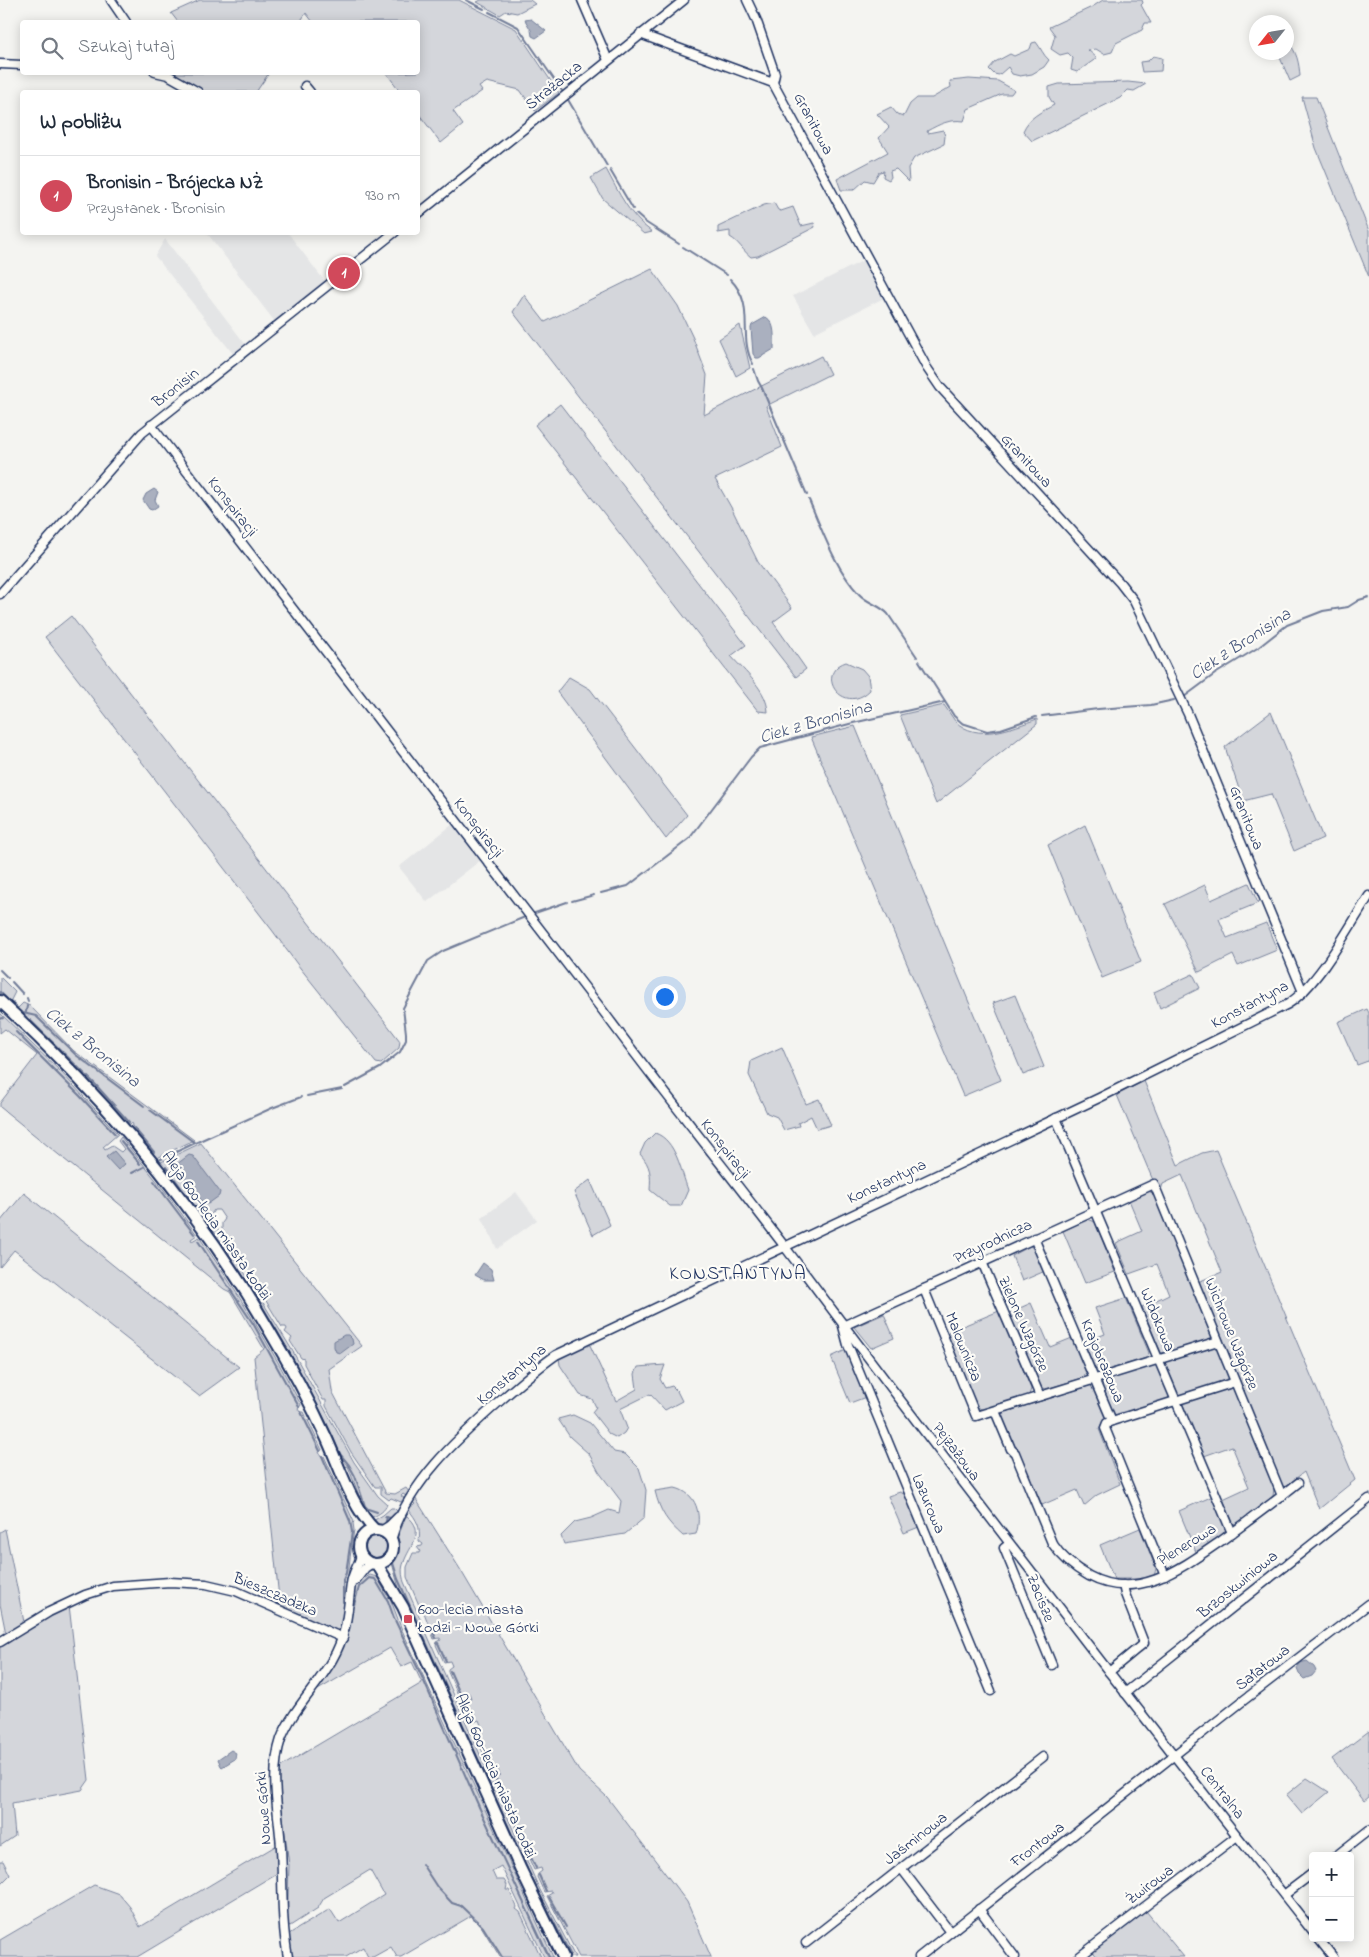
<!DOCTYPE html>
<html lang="pl">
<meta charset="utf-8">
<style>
:root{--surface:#fff;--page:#f6f6f7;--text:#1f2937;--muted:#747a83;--line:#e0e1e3;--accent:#d1495b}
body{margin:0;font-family:"Indie Flower",sans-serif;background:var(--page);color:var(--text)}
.controls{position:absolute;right:15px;bottom:15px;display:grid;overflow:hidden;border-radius:5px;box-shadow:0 2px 12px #0003}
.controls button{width:45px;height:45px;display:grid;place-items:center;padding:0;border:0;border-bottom:1px solid var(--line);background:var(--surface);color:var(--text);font:25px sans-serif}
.compass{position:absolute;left:1249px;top:15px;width:45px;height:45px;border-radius:50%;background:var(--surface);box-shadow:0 2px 12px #0003;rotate:239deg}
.you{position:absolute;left:664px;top:996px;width:18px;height:18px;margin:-12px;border:4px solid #fff;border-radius:50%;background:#1a73e8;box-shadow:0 0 0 8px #1a73e833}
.badge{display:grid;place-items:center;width:32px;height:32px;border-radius:50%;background:var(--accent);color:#fff;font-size:16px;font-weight:700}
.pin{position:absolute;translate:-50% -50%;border:2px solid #fff;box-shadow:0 1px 5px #0006}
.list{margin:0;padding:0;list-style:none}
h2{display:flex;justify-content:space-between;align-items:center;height:65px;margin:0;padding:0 20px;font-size:21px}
h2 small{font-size:16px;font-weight:400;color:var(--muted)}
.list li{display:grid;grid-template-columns:32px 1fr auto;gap:15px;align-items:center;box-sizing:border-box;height:80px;padding:0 20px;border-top:1px solid var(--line)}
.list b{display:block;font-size:19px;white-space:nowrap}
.list p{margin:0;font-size:16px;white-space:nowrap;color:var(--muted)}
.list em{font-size:16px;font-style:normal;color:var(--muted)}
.icon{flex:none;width:28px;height:28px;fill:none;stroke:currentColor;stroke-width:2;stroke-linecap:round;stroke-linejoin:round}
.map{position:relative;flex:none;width:1369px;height:1957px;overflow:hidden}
.search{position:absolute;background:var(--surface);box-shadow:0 2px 12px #0003;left:20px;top:20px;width:400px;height:55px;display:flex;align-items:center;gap:12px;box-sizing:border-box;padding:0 18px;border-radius:5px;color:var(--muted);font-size:19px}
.panel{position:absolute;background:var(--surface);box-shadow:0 2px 12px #0003;left:20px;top:90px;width:400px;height:145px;border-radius:5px}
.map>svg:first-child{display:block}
</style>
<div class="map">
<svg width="1369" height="1957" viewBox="0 0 1369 1957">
<rect width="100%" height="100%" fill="#f4f4f1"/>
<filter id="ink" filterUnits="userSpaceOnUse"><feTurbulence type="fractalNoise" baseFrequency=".02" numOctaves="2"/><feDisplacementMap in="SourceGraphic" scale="10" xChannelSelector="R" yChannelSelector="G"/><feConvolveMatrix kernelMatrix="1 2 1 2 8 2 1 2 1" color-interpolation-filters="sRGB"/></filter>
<g filter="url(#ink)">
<g fill="#e4e5e6">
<path d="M207 233H288L326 283 275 322Z"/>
<path d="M165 239 246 345 234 355 155 256Z"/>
<path d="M864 260 884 298 814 333 793 296Z"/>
<path d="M453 824 481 860 427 902 399 867Z"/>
<path d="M516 1192 537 1220 497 1249 482 1218Z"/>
</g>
<g fill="#d4d6db" stroke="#78829c">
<path d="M200 0H459L516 29 559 93 535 111 520 90 487 82 479 87 482 91 453 111 463 125 441 143 418 113V92H401L386 73 418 72V22H313L306 13 300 22H178L171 13Z"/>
<path d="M481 0H530L535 4 517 13 506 11 500 15 477 2Z"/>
<path d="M1103 0H1142L1143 3 1141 5 1151 23H1145L1142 30 1116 43 1112 52 1104 54 1096 49 1088 50 1097 58 1077 72 1071 70 1073 58 1068 53 1060 55 1051 49 1055 35 1049 27 1092 7Z"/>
<path d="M1287 27 1288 42C1297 52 1299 63 1300 76L1290 81 1278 53 1286 52Z"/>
<path d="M1036 42C1041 48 1043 55 1049 60L1044 67 1032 74 1020 76 1012 74 1008 67 999 75 994 74 989 69 995 62 1010 54 1014 56 1030 49 1032 43Z"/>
<path d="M1153 56 1162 58 1161 71 1142 72 1140 62 1148 61Z"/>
<path d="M169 73H269L256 92H203Z"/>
<path d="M969 79 998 81 1014 90 1011 94H1002L968 109 964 121C949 119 940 124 927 131L928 133 943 130 945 136 944 144 914 158 908 168 909 182 896 169 890 171 891 177 889 180 883 177 884 171 879 172 873 182 865 180 854 190H841L837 179 888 152 879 138 889 127 877 114 891 107 897 114 904 116 910 104 917 98H932L951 87 950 81Z"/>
<path d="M1128 82 1146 84 1134 91 1128 90 1120 98 1032 141 1023 131C1029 117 1041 112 1054 105L1049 97V87L1059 84Z"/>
<path d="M1302 97H1316L1369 231V277L1316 148Z"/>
<path d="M606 169C619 193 629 216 652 232L644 234 603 199 591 178Z"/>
<path d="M774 203 778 210 781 211 793 207 801 226 814 223 815 227 758 256 751 257C743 251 739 242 730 237V231L718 233V227L764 205Z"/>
<path d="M652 269 678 306 693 338 707 375 704 415 821 356 830 374 766 406 782 447 715 479 732 509 758 562 792 608 773 622 806 669 796 677 513 312 524 295 545 322Z"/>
<path d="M740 325 750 368 736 376 719 339Z"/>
<path d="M560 404 746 645 731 656C745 672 767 690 768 712L758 711 535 425Z"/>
<path d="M71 616 400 1041 399 1048 381 1064 376 1063 297 964 272 930 45 637Z"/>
<path d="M846 662 862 669 868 676 870 690C843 717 813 673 846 662Z"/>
<path d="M569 677 590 689 687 815 666 839 557 692Z"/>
<path d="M944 705C948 710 951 716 955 721 977 743 1012 728 1037 719V724L936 804 900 715Z"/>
<path d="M1271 712 1323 838 1294 851 1271 794 1243 801 1225 747Z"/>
<path d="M855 726 1001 1080 963 1096 811 737Z"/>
<path d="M1085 825 1141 962 1102 978 1048 845Z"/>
<path d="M1249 883 1258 903 1219 919 1227 938 1266 923 1277 950 1238 966 1233 955 1199 972 1165 904 1205 885 1211 900Z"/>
<path d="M1193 974 1200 988 1160 1008 1154 992Z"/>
<path d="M0 977 15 992 11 1000 18 1008 23 1003 30 1006 74 1051 194 1140 157 1158 161 1162 201 1143 362 1346 329 1369 332 1391 386 1493 395 1494 406 1488 409 1492 406 1496 403 1494 401 1496 404 1498 401 1502 391 1498 389 1500 381 1494V1487H375L351 1452 326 1406V1400H323L304 1364V1359L301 1358 290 1341 292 1338 285 1332 287 1329 286 1327H282L222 1229V1223L225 1219 219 1210H214L210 1216 292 1350 354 1462 378 1496 387 1504C385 1511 379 1514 373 1517L369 1516 361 1501 348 1466 345 1467 339 1456 305 1386 131 1130 133 1125 132 1123 127 1125 23 1017 0 996Z"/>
<path d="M1015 995 1044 1067 1023 1075 993 1003Z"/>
<path d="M1367 1009 1369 1013V1063L1368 1061 1357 1065 1338 1022Z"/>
<path d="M0 1013 62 1073 118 1134 103 1147 105 1150 112 1146 121 1152 124 1149 118 1141 121 1137 168 1195 197 1235 191 1239 192 1241 199 1237C237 1291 271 1347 301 1405L298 1409 300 1412H304L322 1450 319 1452 321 1456H324L354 1522 353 1523 354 1530C348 1565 347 1599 340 1633L280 1608 254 1357 264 1349 230 1292 224 1289 0 1107V1103L37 1055 5 1029 0 1033Z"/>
<path d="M782 1047 806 1104 819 1099 831 1125 817 1129 811 1116 798 1123 799 1126 784 1130 777 1117 767 1113 749 1075 751 1061Z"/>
<path d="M1144 1081 1178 1165 1202 1153 1216 1150 1355 1480 1319 1509 1304 1472 1282 1489 1198 1282 1222 1272 1182 1175 1163 1184 1161 1190 1159 1185 1152 1178 1117 1095Z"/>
<path d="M655 1133C676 1140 681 1171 688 1190L681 1206H670L650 1190C651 1175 651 1166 640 1154L645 1143Z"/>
<path d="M590 1180 610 1225 593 1235 574 1192Z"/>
<path d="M1148 1191 1153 1193 1274 1488 1273 1496 1237 1524 1233 1523 1223 1499 1249 1487 1232 1446 1204 1456 1142 1307 1169 1294 1157 1264 1129 1274 1116 1243 1142 1231 1129 1200Z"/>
<path d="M24 1193 239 1367 199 1396 14 1250 0 1267V1222Z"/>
<path d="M1088 1219 1095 1222 1115 1272 1085 1283 1063 1231Z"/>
<path d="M1030 1246 1035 1249 1045 1271 1022 1281 1012 1256Z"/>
<path d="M1126 1298 1149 1353 1146 1358 1101 1372 1095 1369 1084 1342 1105 1334 1095 1308Z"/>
<path d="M1031 1303 1050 1347 1072 1338 1087 1372 1083 1378 1045 1389 1040 1387 1009 1313Z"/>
<path d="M999 1311 1031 1389 1029 1395 983 1410 976 1406 946 1333Z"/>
<path d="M884 1314 894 1338 871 1348 854 1327Z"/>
<path d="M589 1343 616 1401 637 1389 635 1374 638 1367 665 1365 660 1379 665 1388 672 1386 677 1391 682 1401 665 1410 650 1394 620 1409 627 1428 624 1433 617 1438 609 1434 592 1412 596 1407 592 1399 580 1395 560 1365 559 1358Z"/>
<path d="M846 1350 866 1397 850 1403 831 1357Z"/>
<path d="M1157 1363 1171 1396 1166 1400 1114 1417 1099 1382Z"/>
<path d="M1092 1385 1105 1416 1099 1429 1120 1484 1097 1495 1084 1506 1077 1490 1042 1505 1020 1454 1013 1445 1000 1414Z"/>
<path d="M573 1415 590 1423 614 1452 625 1454 639 1468 646 1490 644 1518 625 1534 564 1544 561 1536 575 1522 591 1518 609 1510 619 1513 621 1501 599 1472 589 1454 570 1437 558 1419Z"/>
<path d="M675 1488C697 1493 702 1515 696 1534L683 1536C667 1522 660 1512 655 1491Z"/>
<path d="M900 1492 906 1495 919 1527 904 1533 888 1496Z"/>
<path d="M414 1496 460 1569 579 1771 607 1797 687 1902 711 1957H579L548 1898 547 1896 552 1893 551 1891 544 1892 537 1877 538 1874 542 1871 541 1868 534 1870 526 1852 530 1847 529 1843H523L515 1827V1822L495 1781V1778L500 1775 498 1770 491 1771 474 1732 473 1728 481 1725 479 1720 472 1723 469 1722 462 1704 471 1698 469 1693 459 1697 448 1672V1669L452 1666 450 1661 444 1662 436 1645 437 1642 441 1640 440 1638 434 1639 423 1610 419 1605 407 1577V1567L413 1553H419L420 1551 417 1547 422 1546 423 1544 419 1541C421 1527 417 1520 408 1509L410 1505 413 1506 415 1504 412 1502Z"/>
<path d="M1213 1496 1226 1529 1223 1534 1196 1552 1179 1511Z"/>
<path d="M391 1508H394L397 1511V1515L382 1528H377L371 1522 383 1515Z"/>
<path d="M407 1516C427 1532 409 1546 404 1562 401 1569 402 1575 404 1582L538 1886 575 1957H567L536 1892 399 1588 392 1563 396 1549V1536L403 1518Z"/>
<path d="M1140 1528 1156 1569 1154 1576 1141 1579H1114L1100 1545Z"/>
<path d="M5 1529 24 1622 6 1634 0 1604V1532Z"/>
<circle cx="376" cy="1547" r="12"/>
<path d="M370 1575 377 1577 387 1595H389L402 1630 553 1957H544L501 1866 492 1871 496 1880H504L507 1885 506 1890H509L517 1907 516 1909 520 1912 541 1957H500L481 1926 471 1916 401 1957H397L391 1947 373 1957H368L363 1947 346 1957H292L289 1949V1934L330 1909 339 1923 384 1895 370 1870 324 1898 318 1908 290 1926 287 1924 289 1865 277 1769 422 1683 412 1662 401 1667 390 1648 316 1691 315 1689 344 1641 351 1621 355 1585 364 1577 365 1578Z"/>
<path d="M69 1605 89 1780 82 1790 12 1803 15 1836 0 1846V1645Z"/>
<path d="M410 1638 412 1639 558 1957H556L513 1866Z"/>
<path d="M1369 1731V1797L1364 1801 1332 1759Z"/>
<path d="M1307 1778 1329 1792 1302 1814 1286 1795Z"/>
<path d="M277 1845 279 1872 137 1957H0V1940L94 1885 119 1894 130 1907 140 1927Z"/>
<path d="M0 1861H3L10 1875 0 1885Z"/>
<path d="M1146 1911 1184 1957H1097L1092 1950Z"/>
</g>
<g fill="#aab0bf" stroke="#717c98">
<path d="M531 19 546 31 536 38 532 36 531 30 525 20Z"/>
<path d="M766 317C776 323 774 338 774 349L759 358H756L753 354 751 328 752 325Z"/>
<path d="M154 489 158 492 155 500 158 506 152 510 149 509 143 500 146 494Z"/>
<path d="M114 1151 125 1164 118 1170 106 1157Z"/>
<path d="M189 1155 193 1156 220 1192 219 1196 208 1204 203 1203 177 1167V1164Z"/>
<path d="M483 1263 491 1269 494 1280H484L475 1275Z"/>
<path d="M344 1335H348L352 1339 353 1344 341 1353 336 1352 334 1347V1341Z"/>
<path d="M1307 1661 1314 1667 1316 1671 1312 1676 1304 1679 1299 1674 1297 1669 1300 1663Z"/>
<path d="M231 1750 236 1753 235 1759 222 1767 221 1766 218 1759Z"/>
</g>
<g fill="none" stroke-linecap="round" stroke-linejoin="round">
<g stroke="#717c98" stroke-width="2">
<path d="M466 0 484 9"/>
<path d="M489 12 518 27 562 91"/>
<path d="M567 98 607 166"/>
<path d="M610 170 633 209"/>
<path d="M636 214 645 222 679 244"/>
<path d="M683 247 727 275"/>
<path d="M730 279C757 306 737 335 753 364"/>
<path d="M754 369 758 381 762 388 807 495"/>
<path d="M809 500C823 532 835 568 859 594 867 603 880 605 888 614L917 657"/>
<path d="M919 661 954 716 962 723 987 731 1001 729 1036 717"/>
<path d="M1184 697 1215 674 1259 647 1287 625 1323 611 1348 607 1359 600 1369 597"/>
<path d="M1042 716 1098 709 1151 705 1174 700"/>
<path d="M601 893 628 886 689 839 751 757 760 748 853 723 945 702"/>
<path d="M572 901 594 895"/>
<path d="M532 914 567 902"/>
<path d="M0 970 8 978"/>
<path d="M12 982 23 994"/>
<path d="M0 992 7 999"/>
<path d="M27 998 28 1001"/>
<path d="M26 1012 27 1006"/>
<path d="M23 1013 36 1016 76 1055 144 1106"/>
<path d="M0 1019 3 1018"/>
<path d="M30 1020 95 1084 129 1122"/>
<path d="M16 1032 80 1096 115 1134"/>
<path d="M345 1087 380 1068 400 1052 406 1040V1033L403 1008 428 961 443 951 525 917"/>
<path d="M307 1096 342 1089"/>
<path d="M150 1110 195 1143 272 1108 301 1097"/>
<path d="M134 1128 154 1152"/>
<path d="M121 1141 140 1164"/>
<path d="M159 1160 195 1143"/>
<path d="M166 1167C218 1236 266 1306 305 1382 318 1406 330 1430 340 1454L349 1465 355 1476 365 1506 368 1509 377 1512"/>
<path d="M132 1173 144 1167"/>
<path d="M154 1181 194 1234"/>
<path d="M198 1241 254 1325 299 1407"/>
<path d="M301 1412 320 1451"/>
<path d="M322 1456 350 1521 352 1532 346 1573 343 1580V1602"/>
<path d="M385 1517 391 1518"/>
<path d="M385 1525 387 1517"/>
<path d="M402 1525 397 1537 399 1548 393 1563 398 1579 529 1873 570 1954"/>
<path d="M354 1605 359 1587 369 1578 375 1579 388 1601 394 1618 423 1679 480 1809 549 1957"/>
<path d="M433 1632 436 1638"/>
<path d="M438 1643 446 1661"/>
<path d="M450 1671 461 1696"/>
<path d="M464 1704 471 1722"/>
<path d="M475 1729 493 1772"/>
<path d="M496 1779 517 1821V1826L524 1843"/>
<path d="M528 1851 536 1868"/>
<path d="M422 1864 437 1887 452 1903 461 1906 483 1927 502 1957"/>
<path d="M539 1875 546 1891"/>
<path d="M549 1897 566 1927"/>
</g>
<defs>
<g id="minor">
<path d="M111 0 126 22"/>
<path d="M582 0 608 60"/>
<path d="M747 0 756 19 775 74 773 83"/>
<path d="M640 34 773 83 927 368 940 387 1120 583 1134 601 1188 714 1303 992"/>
<path d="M0 64 22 65"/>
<path d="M155 72 168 75 198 92"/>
<path d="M305 86 310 92"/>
<path d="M418 214 684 0"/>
<path d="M151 425 603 1011C662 1091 725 1168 785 1247 958 1478 1134 1706 1313 1932"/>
<path d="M0 594 142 433 395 232"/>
<path d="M1056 1118 1232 1533"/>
<path d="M1034 1238 1112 1421 1107 1423 1105 1428 1165 1576"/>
<path d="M982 1262 1040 1396"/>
<path d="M924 1289 976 1416 1218 1341"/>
<path d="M995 1411 1011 1449 1015 1453 1052 1543C1062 1558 1073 1567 1089 1576 1137 1602 1182 1568 1221 1541 1247 1522 1273 1503 1298 1483"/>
<path d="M1112 1421 1235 1382"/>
<path d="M381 1531 389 1526 398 1517"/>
<path d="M391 1540C408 1483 457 1439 500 1401 518 1385 536 1369 556 1355L1099 1098 1288 1004C1319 984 1349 927 1369 896"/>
<path d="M1009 1544 1004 1548 1052 1665"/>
<path d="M355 1581 365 1568 372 1563"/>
<path d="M0 1642 49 1612 85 1595 113 1586 170 1582 206 1584 236 1591 343 1638"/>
<path d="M1109 1672 1144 1643 1125 1594 1123 1585"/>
<path d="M991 1691 848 1345 843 1326 1154 1184 1282 1496"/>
<path d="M1125 1693 1369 1499"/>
<path d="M1336 1856 1369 1830"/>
<path d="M901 1868 950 1932"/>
<path d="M1284 1895 1313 1873"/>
<path d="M979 1909 1015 1957"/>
<path d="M1318 1938 1333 1957"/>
<path d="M806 1943 1043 1757"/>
<path d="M288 1957C281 1921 283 1884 281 1848 279 1811 269 1775 281 1739 292 1710 317 1687 332 1660 348 1632 347 1613 351 1584 352 1573 359 1565 361 1555"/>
<path d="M919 1957 1244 1700 1369 1604"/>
<path d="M1079 1957 1237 1836"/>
</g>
<g id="major">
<path d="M0 1001C105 1098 197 1206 269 1330 290 1365 309 1400 326 1437 339 1465 352 1508 375 1530"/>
<circle cx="376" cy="1547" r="17"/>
<path d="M377 1564 403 1607 521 1870 563 1957"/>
</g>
</defs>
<use href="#minor" stroke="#1b2f5e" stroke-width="11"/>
<use href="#major" stroke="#1b2f5e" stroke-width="14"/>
<use href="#minor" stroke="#fdfcf7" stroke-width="8"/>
<use href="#major" stroke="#fdfcf7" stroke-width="10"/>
</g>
</g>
<rect fill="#d1495b" stroke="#fdfcf7" stroke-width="2" x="403" y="1614" width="10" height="10" rx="2.5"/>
<g text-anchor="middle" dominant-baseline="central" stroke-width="4.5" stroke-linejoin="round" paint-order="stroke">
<g font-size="16" fill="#1b2f5e" stroke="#fdfcf7">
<text transform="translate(554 86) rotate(-39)">Strażacka</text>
<text transform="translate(813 124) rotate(62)">Granitowa</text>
<text transform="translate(176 388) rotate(-38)">Bronisin</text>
<text transform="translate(1026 461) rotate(47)">Granitowa</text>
<text transform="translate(232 507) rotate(52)">Konspiracji</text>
<text transform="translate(1246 818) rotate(68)">Granitowa</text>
<text transform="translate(478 828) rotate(52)">Konspiracji</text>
<text transform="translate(1250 1005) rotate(-28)">Konstantyna</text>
<text transform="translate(725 1149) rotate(52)">Konspiracji</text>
<text transform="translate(887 1182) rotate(-25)">Konstantyna</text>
<text transform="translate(216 1226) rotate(55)">Aleja 600-lecia miasta Łodzi</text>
<text transform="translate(993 1242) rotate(-25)">Przyrodnicza</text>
<text transform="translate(1157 1320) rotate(67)">Widokowa</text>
<text transform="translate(1023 1324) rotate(66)">Zielone Wzgórze</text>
<text transform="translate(1231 1334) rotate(68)">Wichrowe Wzgórze</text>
<text transform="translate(963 1347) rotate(68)">Malownicza</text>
<text transform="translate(1102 1361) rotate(67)">Krajobrazowa</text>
<text transform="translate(512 1375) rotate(-40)">Konstantyna</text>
<text transform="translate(956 1452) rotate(53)">Pejzażowa</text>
<text transform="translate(928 1504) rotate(67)">Lazurowa</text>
<text transform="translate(1187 1545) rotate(-32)">Plenerowa</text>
<text transform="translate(1238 1585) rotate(-39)">Brzoskwiniowa</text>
<text transform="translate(275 1595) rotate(23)">Bieszczadzka</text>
<text transform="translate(1040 1598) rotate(68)">Zacisze</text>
<text transform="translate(1263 1668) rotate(-38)">Sałatowa</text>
<text transform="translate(495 1776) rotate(66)">Aleja 600-lecia miasta Łodzi</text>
<text transform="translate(1222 1793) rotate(52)">Centralna</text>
<text transform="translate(264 1808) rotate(-94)">Nowe Górki</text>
<text transform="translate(916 1839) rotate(-38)">Jaśminowa</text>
<text transform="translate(1038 1845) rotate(-38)">Frontowa</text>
<text transform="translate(1150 1885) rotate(-37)">Żwirowa</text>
</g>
<g font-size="16" fill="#1b2f5e" stroke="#fdfcf7" text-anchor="start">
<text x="418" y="1610">600-lecia miasta<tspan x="418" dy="18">Łodzi - Nowe Górki</tspan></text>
</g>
<g font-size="18" font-style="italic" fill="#46567b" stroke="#fdfcf7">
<text transform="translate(1241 645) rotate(-33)">Ciek z Bronisina</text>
<text transform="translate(816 723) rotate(-16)">Ciek z Bronisina</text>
<text transform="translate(92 1048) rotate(39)">Ciek z Bronisina</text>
</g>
<g font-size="19" letter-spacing="1" fill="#1b2f5e" stroke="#fdfcf7">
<text x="738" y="1274">KONSTANTYNA</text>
</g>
</g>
</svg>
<div class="controls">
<button>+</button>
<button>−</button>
</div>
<svg class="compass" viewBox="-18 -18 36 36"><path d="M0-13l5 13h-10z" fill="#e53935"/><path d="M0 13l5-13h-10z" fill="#747a83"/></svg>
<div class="you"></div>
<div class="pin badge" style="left:344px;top:273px">1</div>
<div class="search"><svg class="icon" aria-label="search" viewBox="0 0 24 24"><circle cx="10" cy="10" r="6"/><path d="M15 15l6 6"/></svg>Szukaj tutaj</div>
<section class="panel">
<h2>W pobliżu<small></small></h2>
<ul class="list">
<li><span class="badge">1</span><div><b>Bronisin - Brójecka NŻ</b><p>Przystanek · Bronisin</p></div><em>930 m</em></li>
</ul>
</section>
</div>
